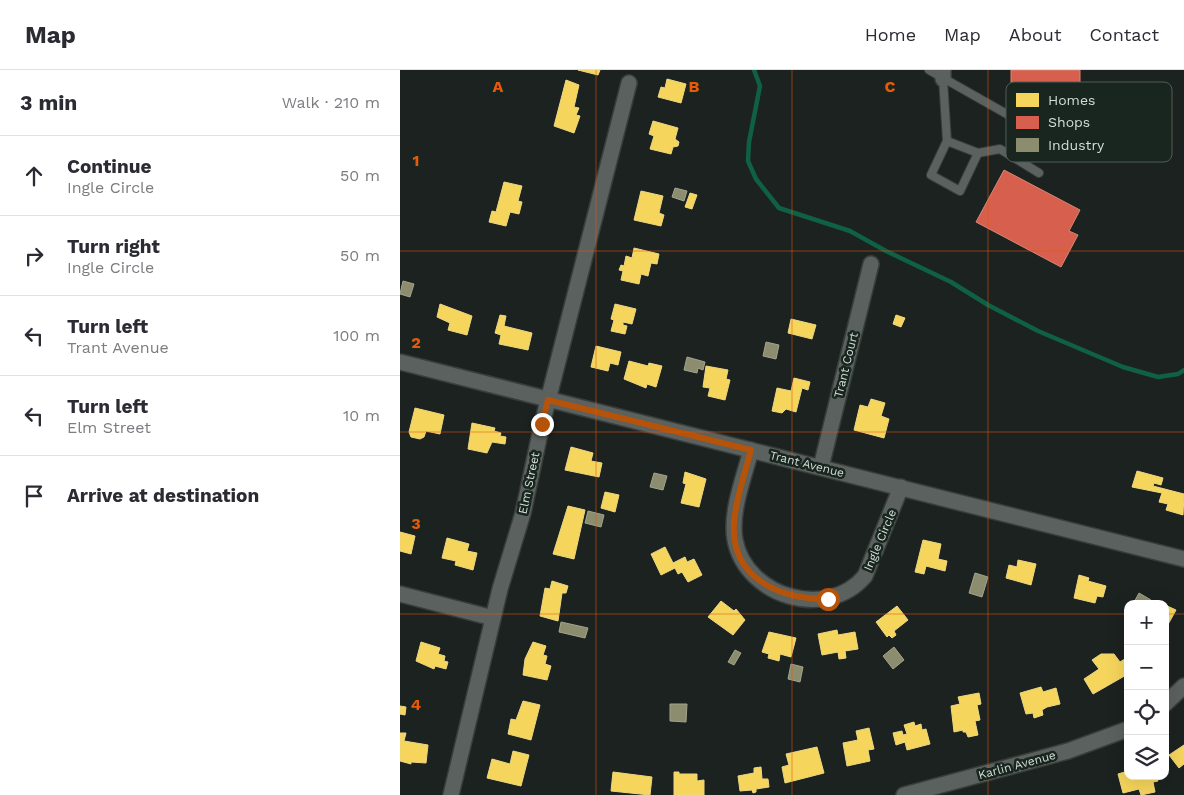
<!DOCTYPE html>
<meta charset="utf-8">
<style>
:root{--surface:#fff;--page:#f2f2f3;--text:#2b2b33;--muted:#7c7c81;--line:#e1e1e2}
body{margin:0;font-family:"Work Sans",sans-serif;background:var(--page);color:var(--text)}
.controls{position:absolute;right:15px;bottom:15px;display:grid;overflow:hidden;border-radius:10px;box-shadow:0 5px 20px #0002}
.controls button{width:45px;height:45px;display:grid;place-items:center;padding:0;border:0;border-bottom:1px solid var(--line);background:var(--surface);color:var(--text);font:25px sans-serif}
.stop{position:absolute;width:15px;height:15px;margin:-11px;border:4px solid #b45309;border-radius:50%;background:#fff}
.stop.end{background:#b45309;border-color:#fff;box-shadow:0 1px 5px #0008}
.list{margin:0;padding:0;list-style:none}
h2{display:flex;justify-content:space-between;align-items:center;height:65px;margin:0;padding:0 20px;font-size:21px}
h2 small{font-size:16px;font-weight:400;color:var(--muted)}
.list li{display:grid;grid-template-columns:32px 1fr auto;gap:15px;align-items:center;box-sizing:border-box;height:80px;padding:0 20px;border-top:1px solid var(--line)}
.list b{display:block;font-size:19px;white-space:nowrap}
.list p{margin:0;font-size:16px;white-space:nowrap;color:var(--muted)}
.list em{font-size:16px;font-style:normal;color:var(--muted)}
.icon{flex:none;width:28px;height:28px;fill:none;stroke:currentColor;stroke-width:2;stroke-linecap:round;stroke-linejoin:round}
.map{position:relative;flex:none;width:784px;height:725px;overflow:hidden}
header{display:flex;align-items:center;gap:30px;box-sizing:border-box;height:70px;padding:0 25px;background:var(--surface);border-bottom:1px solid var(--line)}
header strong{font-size:24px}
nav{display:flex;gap:28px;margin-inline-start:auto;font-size:18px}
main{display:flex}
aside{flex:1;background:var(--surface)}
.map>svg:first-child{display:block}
</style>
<header>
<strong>Map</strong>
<nav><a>Home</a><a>Map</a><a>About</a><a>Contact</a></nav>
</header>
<main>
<aside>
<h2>3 min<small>Walk · 210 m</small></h2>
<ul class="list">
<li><svg class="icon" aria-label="ahead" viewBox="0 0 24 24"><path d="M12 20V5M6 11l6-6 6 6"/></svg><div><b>Continue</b><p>Ingle Circle</p></div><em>50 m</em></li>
<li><svg class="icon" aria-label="right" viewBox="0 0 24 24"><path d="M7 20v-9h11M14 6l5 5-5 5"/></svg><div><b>Turn right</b><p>Ingle Circle</p></div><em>50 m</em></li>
<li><svg class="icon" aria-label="left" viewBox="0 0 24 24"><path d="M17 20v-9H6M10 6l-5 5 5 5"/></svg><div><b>Turn left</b><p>Trant Avenue</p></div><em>100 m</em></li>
<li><svg class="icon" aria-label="left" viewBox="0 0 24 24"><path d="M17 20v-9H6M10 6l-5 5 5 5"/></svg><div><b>Turn left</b><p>Elm Street</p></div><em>10 m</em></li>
<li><svg class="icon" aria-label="arrive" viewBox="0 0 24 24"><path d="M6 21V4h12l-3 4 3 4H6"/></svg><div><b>Arrive at destination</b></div></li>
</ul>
</aside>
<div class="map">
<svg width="784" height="725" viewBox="0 0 784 725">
<rect width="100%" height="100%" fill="#1c221f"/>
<g fill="#f6d55c" stroke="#ecd782">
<path d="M178 0H200L198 5Z"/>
<path d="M267 9 286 14 281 33 258 27 261 17 265 18Z"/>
<path d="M166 10 179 15 174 37 179 38 176 45 180 46 174 63 154 56Z"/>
<path d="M253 51 278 58 275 69 279 72 278 76 273 77 271 84 250 79 254 66 249 64Z"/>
<path d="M104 112 122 116 118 131 122 132 119 144 110 142 106 156 89 152 92 141 96 142Z"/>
<path d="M241 121 263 126 259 143 264 145 261 156 234 150Z"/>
<path d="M290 123 297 125 292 139 285 137Z"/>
<path d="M234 178 259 184 257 194 251 193 248 206 241 204 239 214 221 210 223 201 219 200 221 195 224 196 226 186 232 188Z"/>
<path d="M40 234 72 246 67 265 48 260 50 253 37 247Z"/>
<path d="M215 234 236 239 232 254 223 252V255L227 256 225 264 211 261 214 250 211 249Z"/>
<path d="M100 245 106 246 104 256 132 263 128 280 99 274 101 265 95 263Z"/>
<path d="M496 245 505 248 501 257 493 254Z"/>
<path d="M391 249 416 255 412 269 388 263Z"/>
<path d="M196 276 221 282 218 295 210 293 208 301 191 297Z"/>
<path d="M229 291 248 296 249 293 262 296 256 317 247 314 246 318 224 309Z"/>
<path d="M306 296 328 300 326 309 330 310 325 330 308 326 310 318 303 317Z"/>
<path d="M394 308 410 312 408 320 402 318 396 342 386 339 382 343 372 341 377 318 391 321Z"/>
<path d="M471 329 485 333 481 346 489 349 484 368 454 360 460 335 468 337Z"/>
<path d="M15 338 44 345 40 364 26 361 24 367 20 369 11 367 9 362Z"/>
<path d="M72 353 95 358 94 361 101 363 100 366 106 367 105 374 92 372 87 383 68 379Z"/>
<path d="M171 377 193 383 191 391 202 393 199 407 165 400Z"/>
<path d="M737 401 763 408 761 415 754 413 753 416 784 424 783 445 766 440 768 434 759 432 762 423 732 417Z"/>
<path d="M285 402 306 409 299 437 281 433 286 414 283 413Z"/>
<path d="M205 422 219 425 215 442 201 438Z"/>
<path d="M168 436 185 440 174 489 153 484Z"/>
<path d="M0 462 15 466 11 484 0 481Z"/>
<path d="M47 468 69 474 67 481 77 483 73 500 55 495 56 491 42 488Z"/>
<path d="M523 470 541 474 538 489 547 491 545 501 526 496 524 504 515 502Z"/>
<path d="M265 477 273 493 285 487 287 492 294 489 302 505 288 512 282 502 278 504 275 498 261 505 251 484Z"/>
<path d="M618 490 636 494 631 515 606 508 609 495 617 497Z"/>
<path d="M679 505 689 508 688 511 706 516 703 527 697 526 695 533 674 528Z"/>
<path d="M152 511 168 516 166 523H162L158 551 140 546 145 518 150 519Z"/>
<path d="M321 531 334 541 336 539 345 550 333 565 308 547Z"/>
<path d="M765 535 776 540 765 560Z"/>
<path d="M497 536 508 550 494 561 496 565 492 568 489 565 487 567 476 552Z"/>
<path d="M437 560 438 565 455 562 458 579 445 581 446 588 439 589 438 582 422 585 418 564Z"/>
<path d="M369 562 396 568 391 587 380 584 379 591 368 588 369 584 362 582Z"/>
<path d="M21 572 40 578 38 584 45 586 44 591 48 592 46 599 35 596 34 599 16 591Z"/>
<path d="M133 572 146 576 143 585 147 586 145 594 151 596 147 610 123 605 125 589Z"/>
<path d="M701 584H714L720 592 728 587V604L693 624 684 609 699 599 692 590Z"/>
<path d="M641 617 643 622 656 618 660 634 647 637 642 640 643 645 634 648 633 643 626 644 620 623Z"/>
<path d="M579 623 581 634 577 635 580 650 575 651 578 665 568 667 566 662H563V660L554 662 551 636 560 634 558 627Z"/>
<path d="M123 631 140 635 131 670 108 664 111 649 116 650Z"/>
<path d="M0 636 6 637 5 645 0 644Z"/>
<path d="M514 652 515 656 521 654 522 660 526 659 530 674 507 680 505 672 496 675 493 663 502 661 503 665 507 664 504 655Z"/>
<path d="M469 658 474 679 468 680 470 691 447 696 443 673 458 670 456 661Z"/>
<path d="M0 663H6L4 671 28 675 26 693 11 692V694L0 691Z"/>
<path d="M784 675V694L779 698 769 685Z"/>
<path d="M417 677 424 703 385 713 382 697 389 695 386 684Z"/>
<path d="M113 681 129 685 121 716 87 708 92 689 110 694Z"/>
<path d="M361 697 362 709H368L369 717 356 719V722L353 723 352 720 340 721 338 706 354 703V698Z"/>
<path d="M728 701V706H756L758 711 753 712 755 722 741 725 739 719 723 723 718 704Z"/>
<path d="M213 702 252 707 250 725 211 721Z"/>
<path d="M274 702H279V704H297V711L304 710V725H274Z"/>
</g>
<g fill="#d6604d" stroke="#d68677">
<path d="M611 0H680V27L611 26Z"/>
<path d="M604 100 680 140 669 161 678 165 661 197 576 152Z"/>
</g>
<g fill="#8c8c6e" stroke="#a2a48e">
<path d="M275 118 287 121 284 131 272 127Z"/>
<path d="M3 211 14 214 10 227 0 224Z"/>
<path d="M366 272 379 275 376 289 363 286Z"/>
<path d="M287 287 305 292 303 300 298 298 297 303 284 300Z"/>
<path d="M254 403 267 406 263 420 250 417Z"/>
<path d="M188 441 204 445 201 457 185 453Z"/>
<path d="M575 503 588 507 582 527 569 523Z"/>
<path d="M739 523 751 530 749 534H733Z"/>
<path d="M161 552 188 558 185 568 159 562Z"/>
<path d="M494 577 504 590 493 599 483 586Z"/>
<path d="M335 580 341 583 334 595 328 592Z"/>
<path d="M391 594 403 597 400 612 388 609Z"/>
<path d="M270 634H287L286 652 270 651Z"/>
</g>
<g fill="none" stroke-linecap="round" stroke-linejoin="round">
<path stroke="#0f6044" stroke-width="4.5" d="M354 0 360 16 349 72 348 91 356 109 379 138 450 161 486 181 551 212 588 235 638 261 723 297 758 307 778 304 784 300"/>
<defs>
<g id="service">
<path d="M529 0 612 47 653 50"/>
<path d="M543 9 547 71 578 83 600 79 639 103"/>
<path d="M547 71 531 105 560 121 578 83"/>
</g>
<g id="minor">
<path d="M543 9V0"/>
<path d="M0 292 784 489"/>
<path d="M351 380C344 408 330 441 335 470 346 527 427 551 465 506L501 417"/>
<path d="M421 397 471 194"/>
<path d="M0 524 93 548"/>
<path d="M765 634 784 616"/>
<path d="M51 725 100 519 123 443 142 354 229 13"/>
<path d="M504 725 668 681 728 659"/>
</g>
</defs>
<use href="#service" stroke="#383d3b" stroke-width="10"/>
<use href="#minor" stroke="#383d3b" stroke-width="18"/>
<use href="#service" stroke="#5b615e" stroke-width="8"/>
<use href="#minor" stroke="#5b615e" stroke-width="15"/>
</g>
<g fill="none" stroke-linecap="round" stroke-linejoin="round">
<path stroke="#b45309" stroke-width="6" d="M142 354 148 330 351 380C345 403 336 428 334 452 330 509 380 529 428 529"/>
</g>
<path fill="none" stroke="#e8590c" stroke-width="1" stroke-opacity="0.55" d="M196 0V725M392 0V725M588 0V725M0 181H784M0 362H784M0 544H728M765 544H784"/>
<g text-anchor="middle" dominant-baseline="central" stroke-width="5" stroke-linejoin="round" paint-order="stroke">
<g font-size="12" fill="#d5ddd9" stroke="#18261f">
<text transform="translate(446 295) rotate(-76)">Trant Court</text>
<text transform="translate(407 394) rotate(14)">Trant Avenue</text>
<text transform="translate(129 413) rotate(-78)">Elm Street</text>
<text transform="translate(480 470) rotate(-67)">Ingle Circle</text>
<text transform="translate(617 695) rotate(-15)">Karlin Avenue</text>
</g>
</g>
<rect x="606" y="12" width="166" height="80" rx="8" fill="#18261f" stroke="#515d57" stroke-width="1"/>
<rect x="616" y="23" width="23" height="14" fill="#f6d55c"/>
<rect x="616" y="46" width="23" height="13" fill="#d6604d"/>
<rect x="616" y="68" width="23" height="14" fill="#8c8c6e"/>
<g font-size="14" fill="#d5ddd9">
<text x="648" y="35">Homes</text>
<text x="648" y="57">Shops</text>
<text x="648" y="80">Industry</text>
</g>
<g font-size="16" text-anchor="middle" font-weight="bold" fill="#e8590c" stroke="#18261f" stroke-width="5" stroke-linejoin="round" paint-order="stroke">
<text x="98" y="22">A</text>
<text x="294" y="22">B</text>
<text x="490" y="22">C</text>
<text x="16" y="96">1</text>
<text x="16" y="278">2</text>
<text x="16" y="459">3</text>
<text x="16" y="640">4</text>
</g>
</svg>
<div class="controls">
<button>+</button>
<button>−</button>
<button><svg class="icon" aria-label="locate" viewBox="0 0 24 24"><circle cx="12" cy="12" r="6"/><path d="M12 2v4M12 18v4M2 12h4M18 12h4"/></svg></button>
<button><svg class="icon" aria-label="layers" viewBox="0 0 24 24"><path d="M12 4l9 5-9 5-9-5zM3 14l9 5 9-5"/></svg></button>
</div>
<div class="stop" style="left:428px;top:529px"></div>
<div class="stop end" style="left:142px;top:354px"></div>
</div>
</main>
